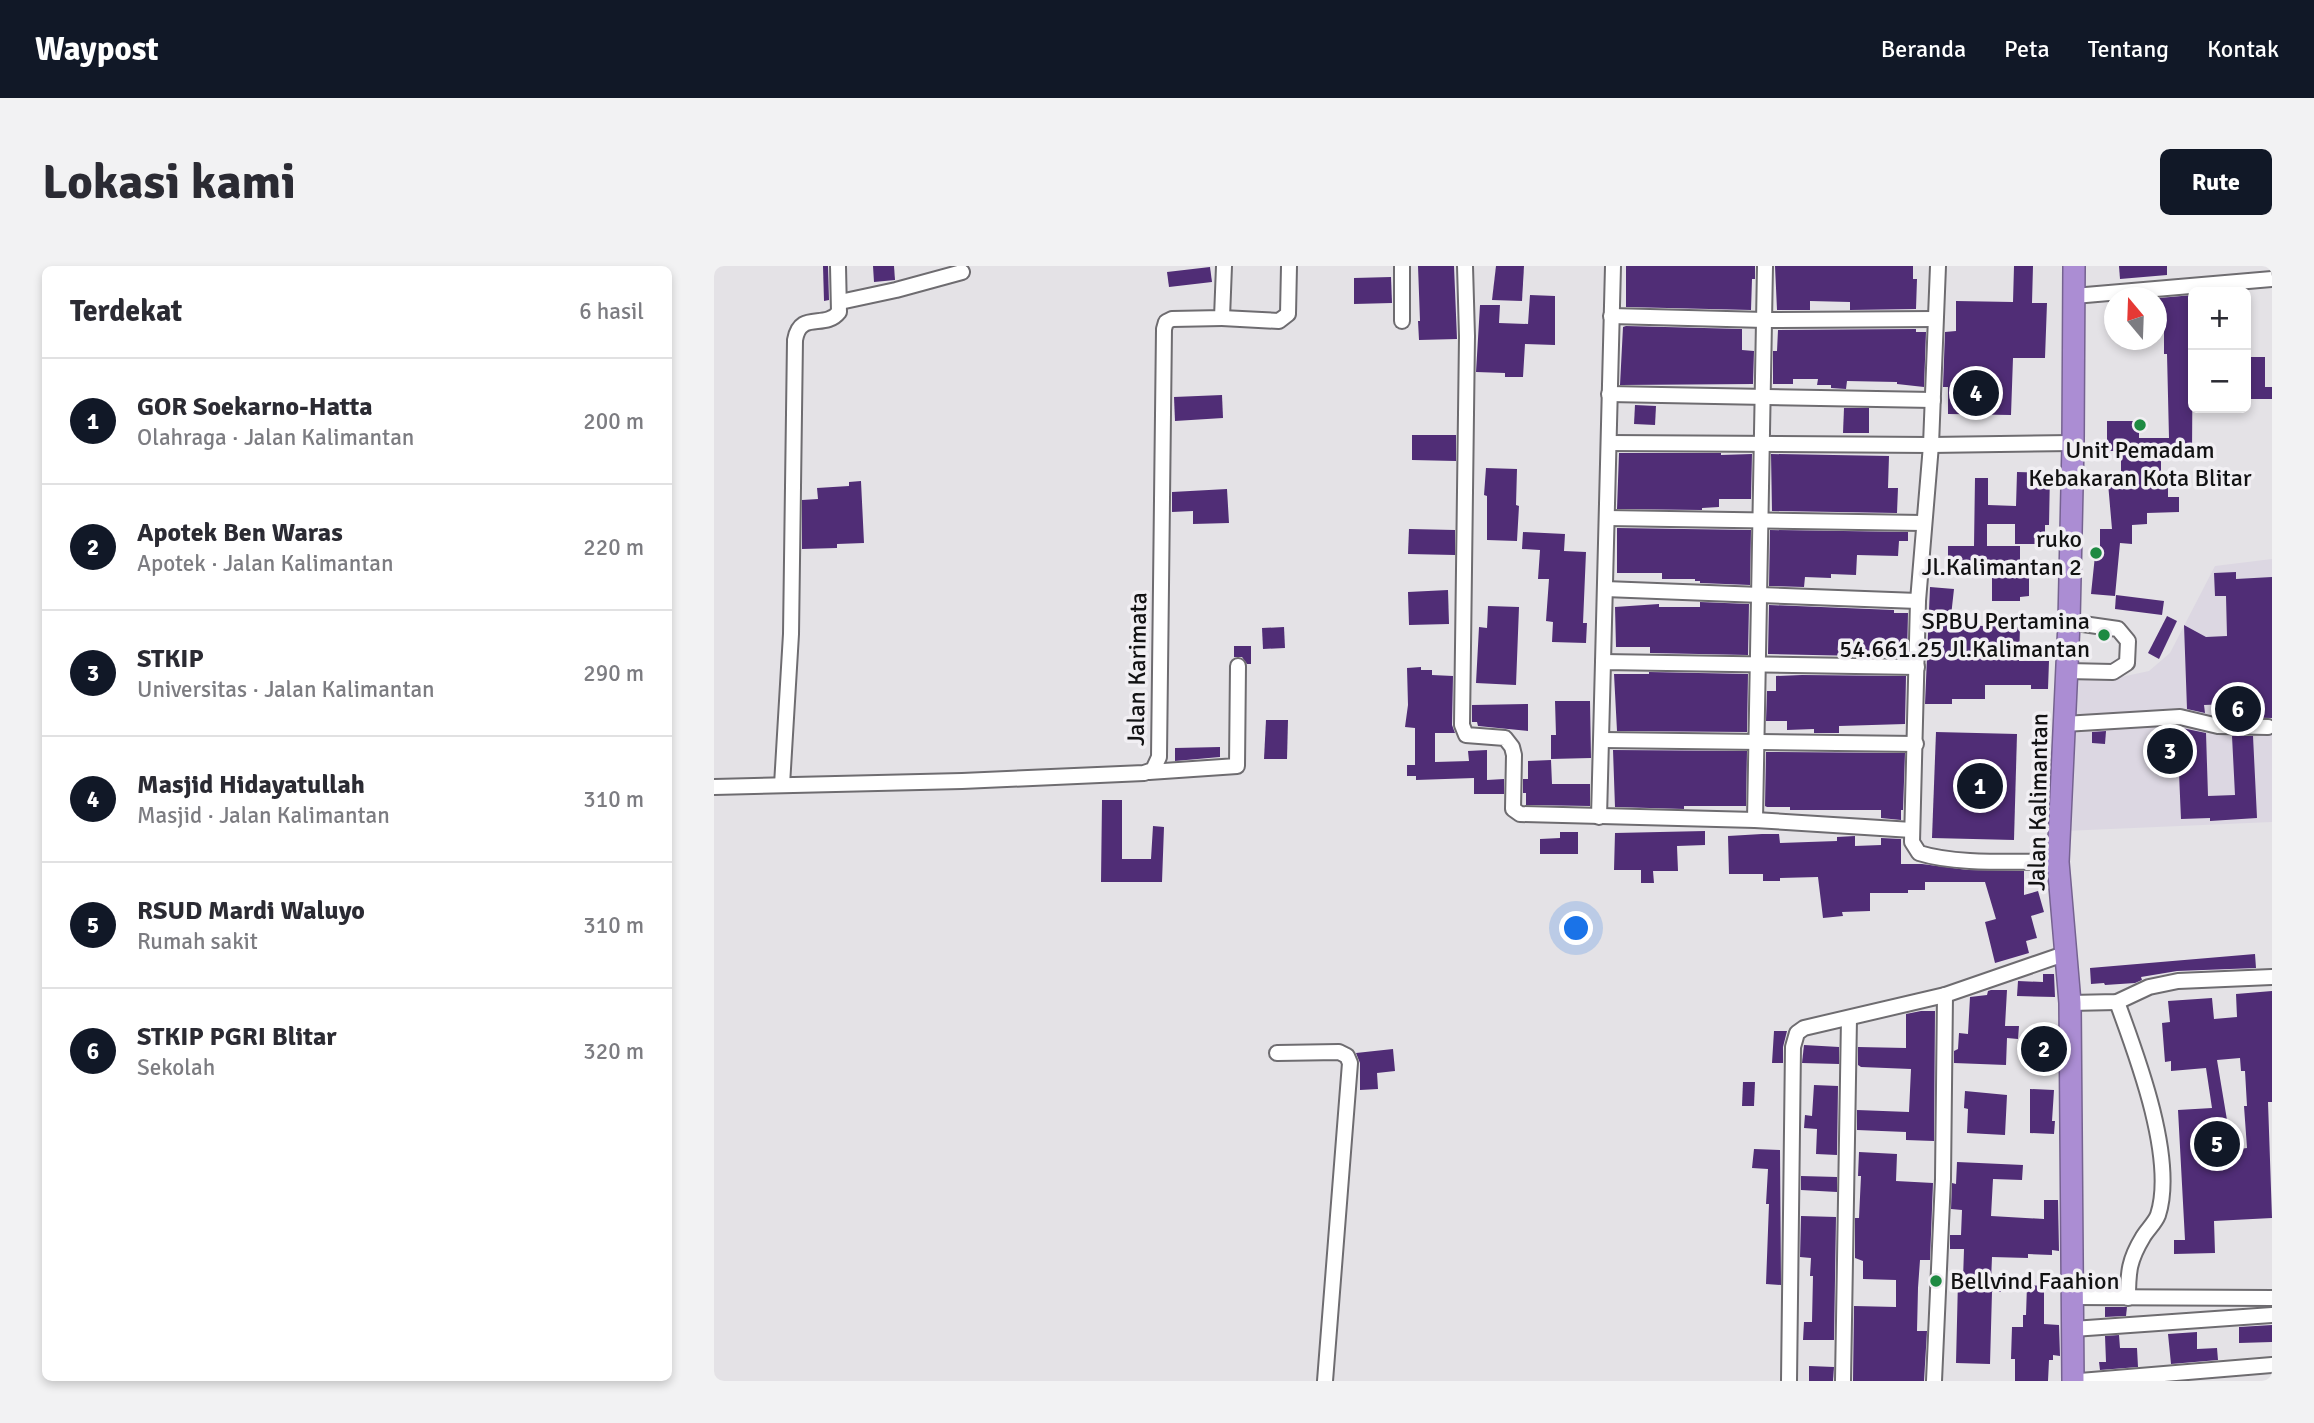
<!DOCTYPE html>
<html lang="id">
<meta charset="utf-8">
<style>
:root{--surface:#fff;--page:#f2f2f3;--text:#2b2b33;--muted:#7c7c81;--line:#e1e1e2;--accent:#111827}
body{margin:0;font-family:Signika,sans-serif;background:var(--page);color:var(--text)}
.controls{position:absolute;right:21px;top:21px;display:grid;overflow:hidden;border-radius:10px;box-shadow:0 4px 10px #0003}
.controls button{width:63px;height:63px;display:grid;place-items:center;padding:0;border:0;border-bottom:2px solid var(--line);background:var(--surface);color:var(--text);font:35px sans-serif}
.compass{position:absolute;left:1390px;top:21px;width:63px;height:63px;border-radius:50%;background:var(--surface);box-shadow:0 4px 10px #0003;rotate:341deg}
.you{position:absolute;left:863px;top:663px;width:24px;height:24px;margin:-18px;border:5px solid #fff;border-radius:50%;background:#1a73e8;box-shadow:0 0 0 10px #1a73e833}
.badge{display:grid;place-items:center;width:46px;height:46px;border-radius:50%;background:var(--accent);color:#fff;font-size:23px;font-weight:700}
.pin{position:absolute;translate:-50% -50%;border:4px solid #fff;box-shadow:0 2px 7px #0006}
.list{margin:0;padding:0;list-style:none}
h2{display:flex;justify-content:space-between;align-items:center;height:91px;margin:0;padding:0 28px;font-size:30px}
h2 small{font-size:23px;font-weight:400;color:var(--muted)}
.list li{display:grid;grid-template-columns:46px 1fr auto;gap:21px;align-items:center;box-sizing:border-box;height:126px;padding:0 28px;border-top:2px solid var(--line)}
.list b{display:block;font-size:26px;white-space:nowrap}
.list p{margin:0;font-size:23px;white-space:nowrap;color:var(--muted)}
.list em{font-size:23px;font-style:normal;color:var(--muted)}
.map{position:relative;flex:none;width:1558px;height:1115px;overflow:hidden;border-radius:10px}
header{display:flex;align-items:center;gap:42px;box-sizing:border-box;height:98px;padding:0 35px;background:var(--accent);color:#fff}
header strong{font-size:33px}
nav{display:flex;gap:38px;margin-inline-start:auto;font-size:24px}
.intro{display:flex;align-items:center;justify-content:space-between;box-sizing:border-box;height:168px;padding:0 42px}
h1{margin:0;font-size:49px}
.button{padding:18px 32px;border-radius:10px;background:var(--accent);color:#fff;font-size:24px;font-weight:700}
main{display:flex;gap:42px;padding:0 42px}
aside{flex:1;background:var(--surface);border-radius:10px;box-shadow:0 4px 10px #0003}
.map>svg:first-child{display:block}
</style>
<header>
<strong>Waypost</strong>
<nav><a>Beranda</a><a>Peta</a><a>Tentang</a><a>Kontak</a></nav>
</header>
<div class="intro"><h1>Lokasi kami</h1><a class="button">Rute</a></div>
<main>
<aside>
<h2>Terdekat<small>6 hasil</small></h2>
<ul class="list">
<li><span class="badge">1</span><div><b>GOR Soekarno-Hatta</b><p>Olahraga · Jalan Kalimantan</p></div><em>200 m</em></li>
<li><span class="badge">2</span><div><b>Apotek Ben Waras</b><p>Apotek · Jalan Kalimantan</p></div><em>220 m</em></li>
<li><span class="badge">3</span><div><b>STKIP</b><p>Universitas · Jalan Kalimantan</p></div><em>290 m</em></li>
<li><span class="badge">4</span><div><b>Masjid Hidayatullah</b><p>Masjid · Jalan Kalimantan</p></div><em>310 m</em></li>
<li><span class="badge">5</span><div><b>RSUD Mardi Waluyo</b><p>Rumah sakit</p></div><em>310 m</em></li>
<li><span class="badge">6</span><div><b>STKIP PGRI Blitar</b><p>Sekolah</p></div><em>320 m</em></li>
</ul>
</aside>
<div class="map">
<svg width="1558" height="1115" viewBox="0 0 1558 1115">
<rect width="100%" height="100%" fill="#e4e2e6"/>
<path fill="#dcd7e2" d="M1558 293V556L1351 565 1357 413 1393 414 1435 405 1456 387 1501 300Z"/>
<g fill="#502d76" fill-rule="evenodd">
<path d="M109 0H114L115 34 110 35Z"/>
<path d="M159 0H180L181 14 160 16Z"/>
<path d="M704 0H740L743 73 705 74 704 55H706Z"/>
<path d="M782 0H810L808 35 778 34Z"/>
<path d="M912 0H1041V13H1038L1037 44 912 41Z"/>
<path d="M1061 0H1199V13H1203L1202 43 1136 44V36L1096 35V44H1063Z"/>
<path d="M1300 0H1319L1318 37H1333L1331 92H1299L1297 149 1234 148V121H1229L1231 66 1242 65V35L1299 36Z"/>
<path d="M1405 0H1453V9L1406 13Z"/>
<path d="M496 1 498 16 455 21 453 6Z"/>
<path d="M677 11 678 37 640 38V12Z"/>
<path d="M816 29 841 30V79L811 78 809 111H791V107L762 106 766 39H786L785 57 814 58Z"/>
<path d="M1479 29 1478 190H1447V215L1454 214V231H1465V246L1433 247V258L1418 259V278L1406 277 1401 330 1377 328 1382 280H1386V263H1398L1394 217H1407V185H1393V155H1425V172H1455L1453 88H1450V61H1445V32Z"/>
<path d="M912 60 1028 63V84L1040 85 1039 118 906 119 909 61Z"/>
<path d="M1202 63V66H1212L1210 121 1183 118V116L1133 115 1132 123 1117 122V119H1103L1104 113H1079V118H1059V85H1063L1064 64Z"/>
<path d="M1532 91H1551V121H1558V133H1532Z"/>
<path d="M508 129 509 152 461 155 460 131Z"/>
<path d="M921 139 942 140 941 159 920 158Z"/>
<path d="M1130 142H1155V167H1129Z"/>
<path d="M698 169H742V195L698 194Z"/>
<path d="M905 187H1007V189L1038 188 1037 233H1005V241L988 242V244L903 243Z"/>
<path d="M1057 188 1175 190 1174 222H1184L1183 247 1058 245Z"/>
<path d="M772 202 803 203 802 239 805 240 803 275 773 274V230L770 229Z"/>
<path d="M1303 206 1336 207 1335 259H1331V278H1301V258H1273V280H1306V306L1315 305V330L1306 331V335H1278V296L1234 295V280H1260L1261 212H1274V239L1302 240Z"/>
<path d="M147 215 150 277 123 278V282L88 283V234L104 233 103 222 135 220V216Z"/>
<path d="M513 223 515 257 479 258V245L458 246V226Z"/>
<path d="M903 262 1037 264 1036 319 986 317V315H981V313H948V307H903Z"/>
<path d="M695 263 741 264V289L694 288Z"/>
<path d="M1056 264 1194 266V275H1185L1184 290 1143 289 1142 309 1117 308V312L1091 311 1090 321 1055 320Z"/>
<path d="M809 266 851 268 850 285 872 286 869 357H873L872 377 838 376 839 356 832 355 835 313H824L826 284 808 283Z"/>
<path d="M1522 306V313L1558 311V452L1517 451 1516 438 1490 439 1491 447 1473 443 1470 359 1492 371 1513 370 1512 330H1501L1500 307Z"/>
<path d="M1216 321 1240 323 1236 359 1306 361 1305 395H1335L1334 423H1317V419H1271V433H1238V438H1211Z"/>
<path d="M734 324 735 358 695 359 694 326Z"/>
<path d="M1402 329 1450 335 1448 349 1401 343Z"/>
<path d="M986 336 1035 338 1034 389 936 387V381H902L901 341 945 338V341H986Z"/>
<path d="M1055 339 1180 344V347H1194L1193 391 1054 388Z"/>
<path d="M774 340 805 341 802 419 762 417 765 361 773 362Z"/>
<path d="M1453 350 1463 355 1445 393 1434 387Z"/>
<path d="M570 361 571 382 549 383 548 362Z"/>
<path d="M520 380H537V398H533L528 391H520Z"/>
<path d="M707 401V404H718V409L739 410 738 459 741 467H721V496L755 495 754 485 773 484V514L790 513V528H760V512L702 514V510H693V499H701V462L691 461 694 439 693 402Z"/>
<path d="M935 406 1034 408 1033 466 903 465 900 408H935Z"/>
<path d="M1088 409 1192 410 1191 458 1125 460V467H1100V463L1073 464V455H1052L1053 425H1062V410Z"/>
<path d="M841 435H876L877 492 837 493V469H842Z"/>
<path d="M814 438V465L764 460 763 456H758V439Z"/>
<path d="M552 454H574L573 493H550Z"/>
<path d="M1463 461 1492 467 1494 530 1521 529 1518 470H1539L1543 552 1496 555V552L1467 553Z"/>
<path d="M1392 465 1391 478 1378 477V466Z"/>
<path d="M1222 466 1303 468 1300 574 1218 572Z"/>
<path d="M506 481V491L461 495V482Z"/>
<path d="M899 484 1033 485 1032 540H970V543L901 541Z"/>
<path d="M1052 486 1191 487 1189 544H1187V554L1167 552V544H1076V541H1053L1051 540Z"/>
<path d="M837 494 838 518H876V540L812 539V527H809V513H814V495Z"/>
<path d="M388 534H408V593H437L439 560 450 561 448 616H387Z"/>
<path d="M991 565V579L963 580 964 605H939L940 617H927V604H900L901 567Z"/>
<path d="M846 566H864V588H826V573L846 572Z"/>
<path d="M1048 568H1065L1066 577 1123 575V571L1141 570V580L1167 579V572L1187 573V598H1208L1254 604 1310 605V629L1324 625 1330 646 1317 650 1323 672 1312 675 1315 687 1281 697 1271 656 1282 653 1271 616H1211V624H1194V627H1156V645L1128 646 1129 650 1109 652 1104 611 1066 612V615H1049V608H1015L1014 570Z"/>
<path d="M1541 688 1542 702 1463 705 1427 711 1428 714 1421 717 1391 719 1390 717 1377 718 1376 702Z"/>
<path d="M1329 708H1340L1341 731 1303 730 1304 715 1329 716Z"/>
<path d="M1277 724H1293L1291 760H1305L1304 773 1293 772 1292 799 1240 797V785L1244 783 1245 767 1254 768 1256 731 1273 729 1274 725Z"/>
<path d="M1558 725V836H1554L1558 952 1500 955 1501 987 1460 988V974H1471L1464 844 1498 842 1492 802 1457 805V795L1451 796 1448 757 1456 756 1454 735 1498 732 1500 753 1523 751 1522 728ZM1526 792 1527 805H1531L1533 840H1530L1533 882 1518 884 1503 794Z"/>
<path d="M1207 745H1221L1220 875 1192 874V866L1143 864V844L1195 846 1197 803 1147 801 1144 799V781L1192 782V748Z"/>
<path d="M1060 765H1073L1069 781V797H1058Z"/>
<path d="M1315 776 1343 777V790L1315 789Z"/>
<path d="M1090 779 1125 781V798L1088 797Z"/>
<path d="M679 783 681 805 663 807 664 823 646 824V797L642 787Z"/>
<path d="M1029 816H1041L1040 840H1028Z"/>
<path d="M1100 819 1124 820 1123 889 1102 888 1103 863 1090 862 1091 849 1098 850Z"/>
<path d="M1316 823 1340 824 1338 855H1341L1340 868 1316 867Z"/>
<path d="M1251 825 1293 829 1291 869 1253 867 1254 843 1250 842Z"/>
<path d="M1040 883 1066 884 1067 1019 1052 1018 1055 938H1052L1054 903 1038 902Z"/>
<path d="M1145 886 1183 888 1182 915 1219 917 1216 994H1206L1204 1022 1203 1065H1213L1210 1115H1139L1140 1040 1182 1041V1014L1149 1013V995L1141 992V952H1145L1147 910H1144Z"/>
<path d="M1243 896 1309 899 1308 914 1279 913 1277 950 1330 953V934H1344L1345 985 1338 984V989L1314 988V992L1278 991 1277 1015H1287V1026H1278L1276 1098 1242 1097 1244 1014H1249L1250 983H1236V969H1247L1248 944 1237 943 1238 917 1242 918Z"/>
<path d="M1087 910 1123 911V926L1087 924Z"/>
<path d="M1087 950 1122 951 1120 1074H1089L1090 1056H1098L1099 1010H1096L1097 992 1086 991Z"/>
<path d="M1313 1019 1330 1020V1058L1345 1059 1346 1090 1339 1089V1094H1335L1334 1115H1301V1093H1297L1298 1061H1309V1049H1312Z"/>
<path d="M1391 1041H1413L1412 1050 1391 1051Z"/>
<path d="M1558 1059V1076L1525 1077V1061Z"/>
<path d="M1483 1066V1083L1503 1082 1504 1094 1457 1098 1454 1068Z"/>
<path d="M1405 1069 1406 1082H1423L1424 1101 1386 1104 1385 1096H1392L1391 1070Z"/>
<path d="M1095 1100 1120 1101 1119 1115H1095Z"/>
</g>
<g fill="none" stroke-linecap="round" stroke-linejoin="round">
<defs>
<g id="minor">
<path d="M751 0 753 70 748 459 752 469 791 472 798 481 800 489 799 543 806 548 1041 554 1198 564"/>
<path d="M1224 0 1217 179 1204 335 1198 576 1205 587C1243 599 1302 595 1344 596"/>
<path d="M1360 30 1558 13"/>
<path d="M126 36 182 24 248 6"/>
<path d="M897 50 1051 54 1221 53"/>
<path d="M508 52 565 55 574 48 575 0"/>
<path d="M688 55V0"/>
<path d="M895 128 1219 134"/>
<path d="M895 177 1217 179 1359 177"/>
<path d="M893 252 1209 257"/>
<path d="M891 323 1204 335"/>
<path d="M889 396 899 0"/>
<path d="M1353 405 1399 406 1413 397 1414 375 1404 363 1355 356"/>
<path d="M1350 458 1466 451 1504 460 1554 461"/>
<path d="M889 474 1202 478"/>
<path d="M435 506 523 500 524 400"/>
<path d="M68 519 77 368 81 74C86 44 111 64 125 46L124 0"/>
<path d="M0 521 248 515 430 507 439 504 445 491 450 63 452 56 458 53 508 52 510 0"/>
<path d="M885 551 889 396 1203 401"/>
<path d="M1041 554 1051 0"/>
<path d="M1403 736C1423 790 1462 893 1444 949 1441 957 1433 964 1429 971 1415 994 1414 1006 1414 1032"/>
<path d="M1356 737 1403 736 1435 721 1464 715 1558 711"/>
<path d="M563 787 625 786 633 790 636 797 611 1115"/>
<path d="M1360 1031 1558 1032"/>
<path d="M1359 1063 1558 1049"/>
<path d="M1075 1115 1079 781 1083 767 1090 762 1231 729 1353 687"/>
<path d="M1129 1115 1135 752"/>
<path d="M1220 1115 1229 913 1231 729"/>
<path d="M1366 1115 1558 1099"/>
</g>
<path id="highway" d="M1359 1115 1356 737 1344 596 1355 356 1359 177 1360 0"/>
</defs>
<use href="#minor" stroke="#6e6c70" stroke-width="18"/>
<use href="#highway" stroke="#756290" stroke-width="24"/>
<use href="#minor" stroke="#fff" stroke-width="14"/>
<use href="#highway" stroke="#ab8dd3" stroke-width="21"/>
</g>
<g fill="#1e8a42" stroke="#f1eff3" stroke-width="2.5">
<circle cx="1426" cy="159" r="7"/>
<circle cx="1382" cy="287" r="7"/>
<circle cx="1390" cy="369" r="7"/>
<circle cx="1222" cy="1015" r="7"/>
</g>
<g text-anchor="middle" dominant-baseline="central" stroke-width="7" stroke-linejoin="round" paint-order="stroke">
<g font-size="24" fill="#121213" stroke="#f1eff3" text-anchor="end">
<text x="1426" y="184" text-anchor="middle">Unit Pemadam<tspan x="1426" dy="28">Kebakaran Kota Blitar</tspan></text>
<text x="1368" y="273">ruko<tspan x="1368" dy="28">Jl.Kalimantan 2</tspan></text>
<text x="1376" y="355">SPBU Pertamina<tspan x="1376" dy="28">54.661.25 Jl.Kalimantan</tspan></text>
<text x="1236" y="1015" text-anchor="start">Bellvind Faahion</text>
</g>
<g font-size="24" fill="#121213" stroke="#f1eff3">
<text transform="translate(423 403) rotate(-89)">Jalan Karimata</text>
<text transform="translate(1324 536) rotate(-89)">Jalan Kalimantan</text>
</g>
</g>
</svg>
<div class="controls">
<button>+</button>
<button>−</button>
</div>
<svg class="compass" viewBox="-18 -18 36 36"><path d="M0-13l5 13h-10z" fill="#e53935"/><path d="M0 13l5-13h-10z" fill="#7c7c81"/></svg>
<div class="you"></div>
<div class="pin badge" style="left:1266px;top:520px">1</div>
<div class="pin badge" style="left:1330px;top:783px">2</div>
<div class="pin badge" style="left:1456px;top:485px">3</div>
<div class="pin badge" style="left:1262px;top:127px">4</div>
<div class="pin badge" style="left:1503px;top:878px">5</div>
<div class="pin badge" style="left:1524px;top:443px">6</div>
</div>
</main>
